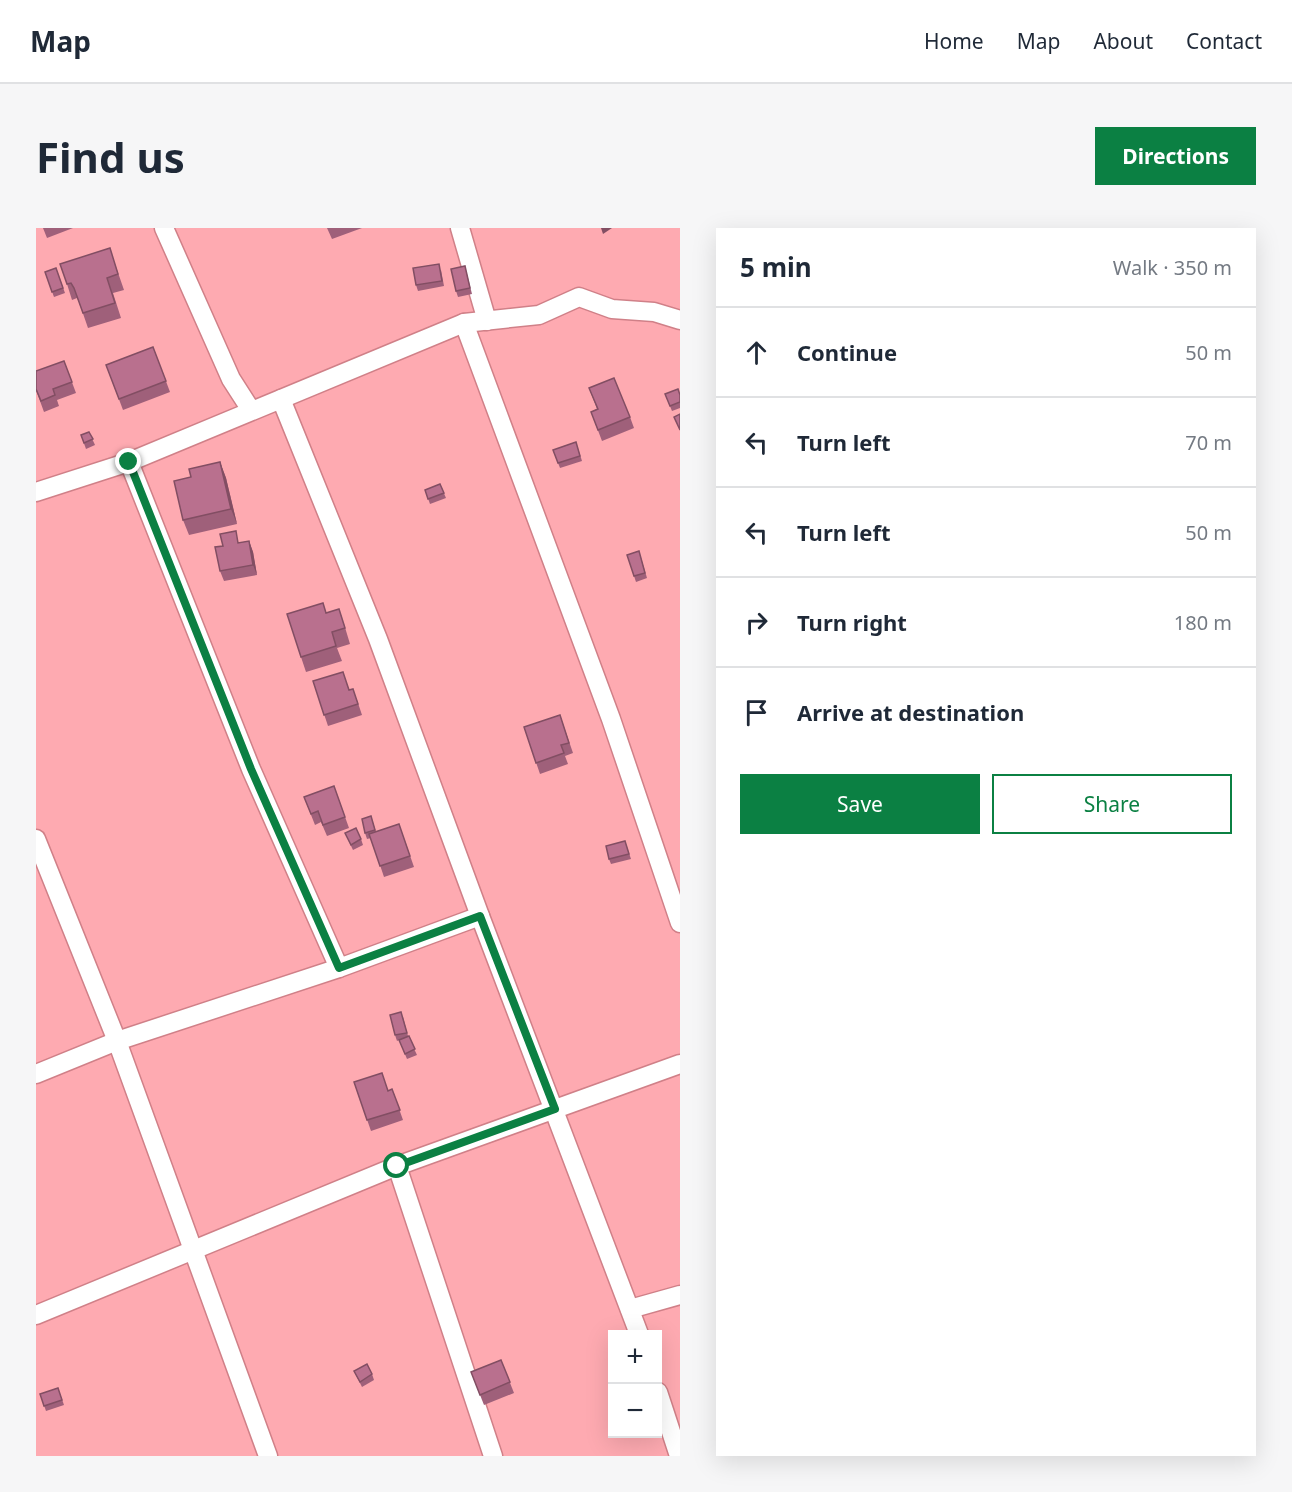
<!DOCTYPE html>
<meta charset="utf-8">
<style>
:root{--surface:#fff;--page:#f6f6f7;--text:#1f2937;--muted:#747a83;--line:#e0e1e3;--accent:#0b8043}
body{margin:0;font-family:"Noto Sans",sans-serif;background:var(--page);color:var(--text)}
.controls{position:absolute;right:18px;bottom:18px;display:grid;overflow:hidden;border-radius:0px;box-shadow:0 6px 24px #0002}
.controls button{width:54px;height:54px;display:grid;place-items:center;padding:0;border:0;border-bottom:2px solid var(--line);background:var(--surface);color:var(--text);font:30px sans-serif}
.stop{position:absolute;width:18px;height:18px;margin:-14px;border:4px solid #0b8043;border-radius:50%;background:#fff}
.stop.end{background:#0b8043;border-color:#fff;box-shadow:0 2px 6px #0008}
.list{margin:0;padding:0;list-style:none}
h2{display:flex;justify-content:space-between;align-items:center;height:78px;margin:0;padding:0 24px;font-size:26px}
h2 small{font-size:20px;font-weight:400;color:var(--muted)}
.list li{display:grid;grid-template-columns:39px 1fr auto;gap:18px;align-items:center;box-sizing:border-box;height:90px;padding:0 24px;border-top:2px solid var(--line)}
.list b{display:block;font-size:22px;white-space:nowrap}
.list em{font-size:20px;font-style:normal;color:var(--muted)}
.actions{display:flex;gap:12px;padding:18px 24px}
.actions a{flex:1;padding:14px 0;border:2px solid var(--accent);border-radius:0px;text-align:center;font-size:21px;color:var(--accent)}
.actions .main{background:var(--accent);color:#fff}
.icon{flex:none;width:33px;height:33px;fill:none;stroke:currentColor;stroke-width:2;stroke-linecap:round;stroke-linejoin:round}
.map{position:relative;flex:none;width:644px;height:1228px;overflow:hidden;border-radius:0px}
header{display:flex;align-items:center;gap:36px;box-sizing:border-box;height:84px;padding:0 30px;background:var(--surface);border-bottom:2px solid var(--line)}
header strong{font-size:28px}
nav{display:flex;gap:33px;margin-inline-start:auto;font-size:21px}
.intro{display:flex;align-items:center;justify-content:space-between;box-sizing:border-box;height:144px;padding:0 36px}
h1{margin:0;font-size:42px}
.button{padding:15px 27px;border-radius:0px;background:var(--accent);color:#fff;font-size:21px;font-weight:700}
main{display:flex;gap:36px;padding:0 36px}
aside{flex:1;background:var(--surface);border-radius:0px;box-shadow:0 6px 24px #0002}
.map>svg:first-child{display:block}
</style>
<header>
<strong>Map</strong>
<nav><a>Home</a><a>Map</a><a>About</a><a>Contact</a></nav>
</header>
<div class="intro"><h1>Find us</h1><a class="button">Directions</a></div>
<main>
<div class="map">
<svg width="644" height="1228" viewBox="0 0 644 1228">
<rect width="100%" height="100%" fill="#feaab1"/>
<g fill="none" stroke-linecap="round" stroke-linejoin="round">
<defs>
<g id="street">
<path d="M128 0 195 151 215 182"/>
<path d="M424 0 451 93"/>
<path d="M428 95 575 491 644 695"/>
<path d="M245 171 342 411 444 688 603 1106"/>
<path d="M93 234 215 541 303 740"/>
<path d="M0 264 93 234 428 95 503 87 543 69 576 81 618 84 644 92"/>
<path d="M0 611 81 813 232 1228"/>
<path d="M0 846 81 813 303 740 444 688"/>
<path d="M361 938 457 1228"/>
<path d="M594 1081 644 1067"/>
<path d="M0 1087 361 938 644 836"/>
<path d="M622 1164 643 1228"/>
</g>
</defs>
<use href="#street" stroke="#d08088" stroke-width="21"/>
<use href="#street" stroke="#fff" stroke-width="18"/>
</g>
<g fill="#9f607a">
<path d="M7 0H37L11 10Z"/>
<path d="M291 0H326L296 11Z"/>
<path d="M79 36 88 62 77 65 85 90 52 100 43 74 41 70 36 72 31 56Z"/>
<path d="M429 38 436 66 422 69 420 63Z"/>
<path d="M20 40 29 65 18 69 9 44Z"/>
<path d="M405 42 408 58 382 63 380 57Z"/>
<path d="M117 119 134 164 87 182 70 137Z"/>
<path d="M28 133 40 165 21 172 23 178 8 184 0 162Z"/>
<path d="M553 160 594 189 598 200 566 213 555 184 561 181Z"/>
<path d="M629 166 644 167V180L636 183Z"/>
<path d="M53 204 59 217 50 221 45 207Z"/>
<path d="M540 214 546 233 524 240 517 222Z"/>
<path d="M184 234 190 250 201 296 153 307 147 292 155 249Z"/>
<path d="M404 256 410 270 394 276 389 262Z"/>
<path d="M213 313 217 324 221 347 188 353 184 343 204 315Z"/>
<path d="M603 323 611 350 600 354 591 327Z"/>
<path d="M287 375 290 385 308 396 314 416 301 420 306 433 270 444 265 429Z"/>
<path d="M277 453 314 462 321 472 326 487 292 498Z"/>
<path d="M524 487 537 525 529 528 532 536 504 546 488 499Z"/>
<path d="M298 558 313 600 291 608 285 594 279 597 268 569Z"/>
<path d="M335 588 340 604 363 596 378 639 348 649 335 610 331 611 329 605Z"/>
<path d="M309 605 325 611 327 617 317 622Z"/>
<path d="M591 619 595 631 575 636 573 631Z"/>
<path d="M367 789 372 808 381 827 371 831 363 812 361 813 359 807Z"/>
<path d="M318 854 352 863 356 861 367 892 335 903Z"/>
<path d="M465 1132 478 1165 448 1177 435 1144Z"/>
<path d="M318 1143 336 1146 338 1152 326 1159Z"/>
<path d="M22 1160 28 1177 10 1183 4 1166Z"/>
</g>
<g fill="#824e63">
<path d="M565 0H576L567 6Z"/>
<path d="M184 234 190 250 201 296 195 281Z"/>
<path d="M213 313 217 324 221 347 217 337Z"/>
</g>
<g fill="#b9708e" stroke="#824e63" stroke-width="1.5">
<path d="M74 20 82 46 71 50 79 75 47 85 38 60 35 55 31 56 24 36Z"/>
<path d="M403 36 406 53 380 57 377 40Z"/>
<path d="M429 38 434 60 420 63 415 41Z"/>
<path d="M20 40 27 60 16 64 9 44Z"/>
<path d="M117 119 130 153 83 171 70 137Z"/>
<path d="M28 133 36 154 17 161 19 167 5 173 0 161V143Z"/>
<path d="M578 150 594 189 562 202 555 184 562 181 553 160Z"/>
<path d="M642 161 644 167V174L634 178 629 166Z"/>
<path d="M644 186V202L638 189Z"/>
<path d="M53 204 57 211 48 215 45 207Z"/>
<path d="M540 214 544 228 522 235 517 222Z"/>
<path d="M184 234 195 281 147 292 138 253 155 249 153 241Z"/>
<path d="M404 256 408 265 392 271 389 262Z"/>
<path d="M200 303 202 315 213 313 217 337 184 343 179 319 187 318 184 306Z"/>
<path d="M603 323 609 345 598 348 591 327Z"/>
<path d="M287 375 290 385 303 381 309 400 296 404 300 418 265 429 251 386Z"/>
<path d="M307 444 313 462 317 461 322 476 288 487 277 453Z"/>
<path d="M524 487 533 515 525 517 528 525 500 535 488 499Z"/>
<path d="M298 558 309 589 287 597 282 583 275 586 268 569Z"/>
<path d="M335 588 339 602 329 605 326 591Z"/>
<path d="M363 596 374 628 344 638 333 606Z"/>
<path d="M320 600 325 611 315 617 309 605Z"/>
<path d="M589 613 593 626 573 631 570 618Z"/>
<path d="M365 784 371 805 359 807 354 787Z"/>
<path d="M373 808 379 821 369 826 363 812Z"/>
<path d="M346 845 352 863 356 861 364 882 331 892 318 854Z"/>
<path d="M465 1132 474 1154 444 1167 435 1144Z"/>
<path d="M331 1136 336 1146 324 1154 318 1143Z"/>
<path d="M22 1160 26 1172 8 1178 4 1166Z"/>
</g>
<g fill="none" stroke-linecap="round" stroke-linejoin="round">
<path stroke="#0b8043" stroke-width="8" d="M93 234 215 541 303 740 444 688 519 881 361 938"/>
</g>
</svg>
<div class="controls">
<button>+</button>
<button>−</button>
</div>
<div class="stop" style="left:361px;top:938px"></div>
<div class="stop end" style="left:93px;top:234px"></div>
</div>
<aside>
<h2>5 min<small>Walk · 350 m</small></h2>
<ul class="list">
<li><svg class="icon" aria-label="ahead" viewBox="0 0 24 24"><path d="M12 20V5M6 11l6-6 6 6"/></svg><div><b>Continue</b></div><em>50 m</em></li>
<li><svg class="icon" aria-label="left" viewBox="0 0 24 24"><path d="M17 20v-9H6M10 6l-5 5 5 5"/></svg><div><b>Turn left</b></div><em>70 m</em></li>
<li><svg class="icon" aria-label="left" viewBox="0 0 24 24"><path d="M17 20v-9H6M10 6l-5 5 5 5"/></svg><div><b>Turn left</b></div><em>50 m</em></li>
<li><svg class="icon" aria-label="right" viewBox="0 0 24 24"><path d="M7 20v-9h11M14 6l5 5-5 5"/></svg><div><b>Turn right</b></div><em>180 m</em></li>
<li><svg class="icon" aria-label="arrive" viewBox="0 0 24 24"><path d="M6 21V4h12l-3 4 3 4H6"/></svg><div><b>Arrive at destination</b></div></li>
</ul>
<div class="actions"><a class="main">Save</a><a>Share</a></div>
</aside>
</main>
